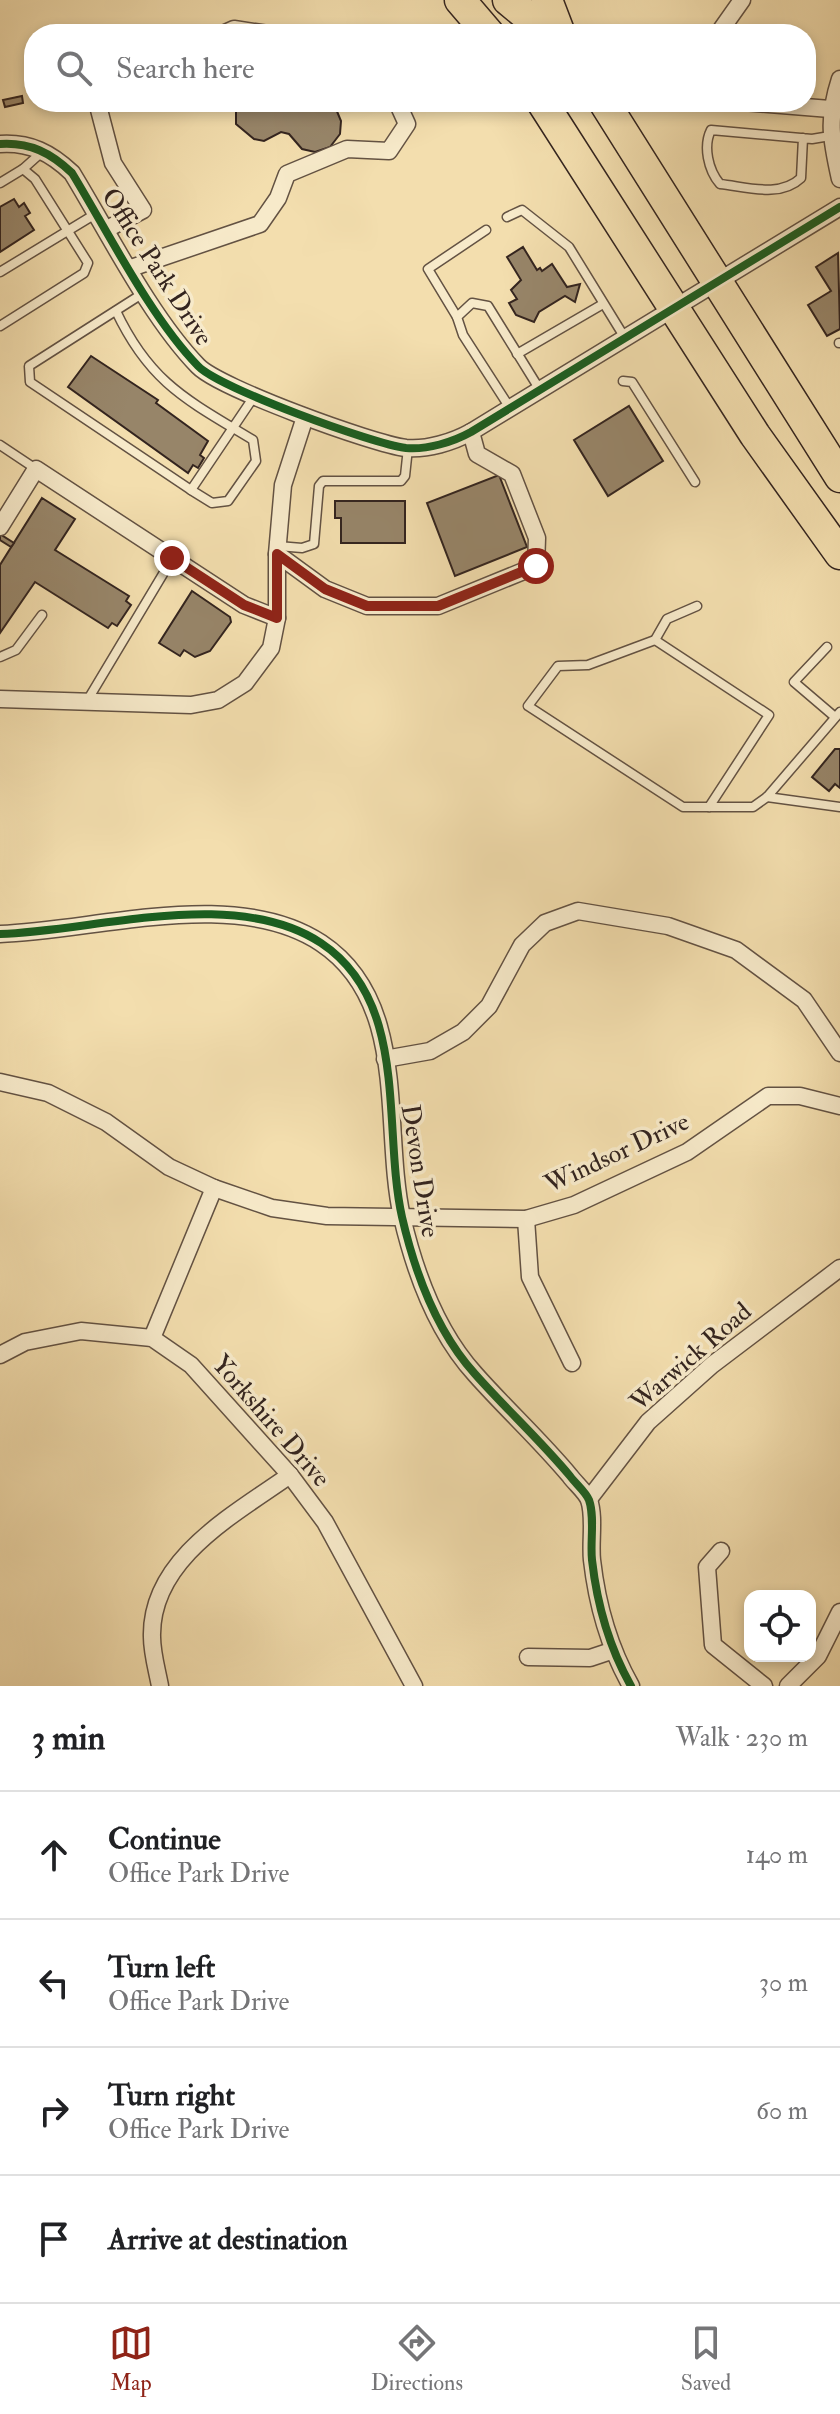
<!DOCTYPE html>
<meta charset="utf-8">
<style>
:root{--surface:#fff;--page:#f2f2f2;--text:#202124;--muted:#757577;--line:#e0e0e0;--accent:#8f2418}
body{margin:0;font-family:"IM FELL Double Pica",serif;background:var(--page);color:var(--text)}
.controls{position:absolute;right:24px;bottom:24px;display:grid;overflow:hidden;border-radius:16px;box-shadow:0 4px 12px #0003}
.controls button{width:72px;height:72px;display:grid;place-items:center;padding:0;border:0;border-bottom:2px solid var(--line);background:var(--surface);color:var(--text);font:40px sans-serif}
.stop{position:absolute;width:24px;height:24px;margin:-18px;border:6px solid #8f2418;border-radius:50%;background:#fff}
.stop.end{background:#8f2418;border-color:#fff;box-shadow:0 2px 8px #0008}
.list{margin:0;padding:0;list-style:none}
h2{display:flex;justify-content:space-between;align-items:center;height:104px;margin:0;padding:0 32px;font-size:34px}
h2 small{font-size:26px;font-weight:400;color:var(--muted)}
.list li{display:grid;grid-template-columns:52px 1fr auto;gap:24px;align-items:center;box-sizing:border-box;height:128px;padding:0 32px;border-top:2px solid var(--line)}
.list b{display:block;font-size:30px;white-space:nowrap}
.list p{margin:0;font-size:26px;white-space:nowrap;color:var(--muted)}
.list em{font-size:26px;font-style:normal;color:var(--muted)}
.icon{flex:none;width:44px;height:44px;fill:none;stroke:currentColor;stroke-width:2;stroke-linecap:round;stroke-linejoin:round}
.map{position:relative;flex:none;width:840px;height:1686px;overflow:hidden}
.search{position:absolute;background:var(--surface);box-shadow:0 4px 12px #0003;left:24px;right:24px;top:24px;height:88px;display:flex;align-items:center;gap:20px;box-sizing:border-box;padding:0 28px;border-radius:32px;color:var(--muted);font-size:30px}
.sheet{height:616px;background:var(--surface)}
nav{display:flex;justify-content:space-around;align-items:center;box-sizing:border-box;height:112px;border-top:2px solid var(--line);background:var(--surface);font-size:22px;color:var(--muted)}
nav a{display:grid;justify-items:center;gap:4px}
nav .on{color:var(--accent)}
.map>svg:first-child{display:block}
</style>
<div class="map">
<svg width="840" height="1686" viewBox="0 0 840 1686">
<rect width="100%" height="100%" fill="#f3deae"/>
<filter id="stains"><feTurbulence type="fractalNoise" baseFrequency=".0025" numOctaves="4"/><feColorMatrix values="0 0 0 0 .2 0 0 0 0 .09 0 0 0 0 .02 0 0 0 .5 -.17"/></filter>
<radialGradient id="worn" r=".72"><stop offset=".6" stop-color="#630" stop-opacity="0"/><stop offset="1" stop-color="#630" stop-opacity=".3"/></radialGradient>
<g fill="#978569" stroke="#33241f" stroke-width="2">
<path d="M22 96 23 103 5 107 3 100Z"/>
<path d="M236 102H339L336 109 341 121 340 134 330 147 315 152 302 149 289 134 281 132 264 141 254 139 236 124Z"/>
<path d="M14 199 19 207 24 203 30 213 25 216 34 230 0 252V207Z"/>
<path d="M523 247 537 270 540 268 542 271 552 264 567 287 580 284 575 302 565 296 539 312 534 322 516 315 509 303 517 299 511 290 521 280 507 257Z"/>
<path d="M838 253 840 329 827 336 808 305 831 291 816 267Z"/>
<path d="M91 356 158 400 156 403 208 441 200 455 204 458 198 468 193 465 188 473 68 387Z"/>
<path d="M629 406 663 461 608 496 574 440Z"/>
<path d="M499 475 527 547 455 576 427 503Z"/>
<path d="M42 498 75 519 55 550 129 596 126 601 131 605 117 626 112 623 108 628 35 582 0 633V565Z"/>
<path d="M335 501H405V543H341V518H335Z"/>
<path d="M0 534 14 543 11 547 0 540Z"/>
<path d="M192 591 230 617 231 622 210 651 195 657 184 650 180 656 159 643Z"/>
<path d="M835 749H840V788L835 784 829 791 812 777Z"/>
</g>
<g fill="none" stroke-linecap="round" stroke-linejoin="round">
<defs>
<g id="lane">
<path d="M803 138 801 178C780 198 747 187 720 184 708 170 703 146 711 130L812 139 830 136"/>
<path d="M0 183 23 169 42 152"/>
<path d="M507 217 522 210 569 247 625 338"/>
<path d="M0 272 97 213"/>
<path d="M145 292 29 366 30 382 191 490"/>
<path d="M116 311C150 383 187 400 253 440L256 461 228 501 212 503 191 490 255 395"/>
<path d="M457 317 428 269 486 230"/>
<path d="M0 326 84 273 88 263 35 179 23 169"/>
<path d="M839 343H840"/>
<path d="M517 354 603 304"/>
<path d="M623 381 632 382 695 482"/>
<path d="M510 408 463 335 457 317 472 303 488 306 540 390"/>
<path d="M0 445 36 469"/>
<path d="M278 546 302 548 314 544 319 486 323 481H401L405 476 408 448"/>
<path d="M697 606 667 619 655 640 588 665 558 666 528 706 683 807H753L767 797 840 712"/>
<path d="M655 640 769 715 709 807"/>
<path d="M827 647 794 682 835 717"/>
<path d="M0 657 16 650 42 615"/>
<path d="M87 701 172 559"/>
<path d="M767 797 840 807"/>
</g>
<g id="street">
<path d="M223 34 234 29 268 34"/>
<path d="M718 34 742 0"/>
<path d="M840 79C827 119 831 139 840 179"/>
<path d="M97 102 113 163 143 210 107 229"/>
<path d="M743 102 830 109"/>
<path d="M0 144C30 142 51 153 72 173 108 232 151 318 198 366 219 388 373 444 406 448 427 450 453 442 471 432L840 207"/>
<path d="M131 268 260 224 278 198 287 174 347 149 389 151 407 124 397 102"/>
<path d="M0 527 36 469 244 605 277 618"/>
<path d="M277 554 325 589 367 606H438L536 566 537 538 512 474 477 454 471 432"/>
<path d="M0 699 191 705 218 700 245 683 271 648 277 618V554L283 485 305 417"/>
<path d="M0 934C96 931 235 886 321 943 410 1002 382 1127 402 1217 415 1273 436 1331 475 1374 506 1409 540 1440 570 1476 575 1483 586 1492 589 1500 595 1517 590 1542 592 1560 597 1604 609 1647 631 1686"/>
<path d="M385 1059 430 1051 463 1032 489 1006 522 945 545 923 578 911 668 926 736 950 804 1000 840 1053"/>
<path d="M0 1082 48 1093 106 1122 169 1167 214 1188 272 1208 327 1216 526 1219 574 1205 687 1152 768 1096H800L840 1106"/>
<path d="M526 1219 530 1277 572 1363"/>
<path d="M152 1338 214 1188"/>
<path d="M0 1355 25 1342 81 1331 152 1338 191 1365 290 1475 325 1522 414 1686"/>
<path d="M589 1499 648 1422 712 1365 840 1268"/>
<path d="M721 1551 707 1567 713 1645 764 1686"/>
<path d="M528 1657 590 1658 611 1651"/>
<path d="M160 1686C157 1670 152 1653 152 1637 150 1559 235 1514 290 1475"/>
<path d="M788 1686 818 1656 840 1612"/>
</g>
<g id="highway">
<path d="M460 0 489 34"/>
<path d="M508 0 549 34"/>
<path d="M547 0 560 34"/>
<path d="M542 102 755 435 840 554"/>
<path d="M604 102 840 477"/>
</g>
</defs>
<use href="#lane" stroke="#635243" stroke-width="11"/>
<use href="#street" stroke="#635243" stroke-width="19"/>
<use href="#highway" stroke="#33241f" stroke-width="33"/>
<use href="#lane" stroke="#f7eaca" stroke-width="8"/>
<use href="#street" stroke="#f7eaca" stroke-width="16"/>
<use href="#highway" stroke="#f3deae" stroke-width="30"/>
<defs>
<g id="cycleway">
<path d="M0 144C30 142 51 153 72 173 108 232 151 318 198 366 219 388 373 444 406 448 427 450 453 442 471 432L840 207"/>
<path d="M0 934C96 931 235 886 321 943 410 1002 382 1127 402 1217 415 1273 436 1331 475 1374 506 1409 540 1440 570 1476 575 1483 586 1492 589 1500 595 1517 590 1542 592 1560 597 1604 609 1647 631 1686"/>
</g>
</defs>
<use href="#cycleway" stroke="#f7eaca" stroke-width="13"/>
<use href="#cycleway" stroke="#1b5e20" stroke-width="8"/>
</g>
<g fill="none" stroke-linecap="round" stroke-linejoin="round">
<path stroke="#8f2418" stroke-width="10" d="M172 558 244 605 277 618V554L325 589 367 606H438L536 566"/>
</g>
<g text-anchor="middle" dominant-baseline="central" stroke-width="7" stroke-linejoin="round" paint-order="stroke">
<g font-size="26" fill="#33241f" stroke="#f7eaca">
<text transform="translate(157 267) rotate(57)">Office Park Drive</text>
<text transform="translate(617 1153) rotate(-25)">Windsor Drive</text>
<text transform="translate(420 1171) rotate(81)">Devon Drive</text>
<text transform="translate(691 1357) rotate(-41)">Warwick Road</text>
<text transform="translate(271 1421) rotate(49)">Yorkshire Drive</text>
</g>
</g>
<rect width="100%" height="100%" filter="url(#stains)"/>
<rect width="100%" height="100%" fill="url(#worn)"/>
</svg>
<div class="controls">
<button><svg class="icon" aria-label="locate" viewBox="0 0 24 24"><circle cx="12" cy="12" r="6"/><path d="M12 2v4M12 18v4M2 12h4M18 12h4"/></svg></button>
</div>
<div class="stop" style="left:536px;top:566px"></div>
<div class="stop end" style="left:172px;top:558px"></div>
<div class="search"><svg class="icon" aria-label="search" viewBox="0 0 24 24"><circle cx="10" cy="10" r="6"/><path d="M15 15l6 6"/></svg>Search here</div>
</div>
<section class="sheet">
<h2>3 min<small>Walk · 230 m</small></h2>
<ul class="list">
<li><svg class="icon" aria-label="ahead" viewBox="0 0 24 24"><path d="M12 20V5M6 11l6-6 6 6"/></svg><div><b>Continue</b><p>Office Park Drive</p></div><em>140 m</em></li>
<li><svg class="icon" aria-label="left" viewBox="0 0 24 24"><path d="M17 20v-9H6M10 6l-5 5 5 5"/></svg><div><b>Turn left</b><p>Office Park Drive</p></div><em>30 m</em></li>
<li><svg class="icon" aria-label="right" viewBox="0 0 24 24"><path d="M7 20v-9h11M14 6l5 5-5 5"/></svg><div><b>Turn right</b><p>Office Park Drive</p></div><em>60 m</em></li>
<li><svg class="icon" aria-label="arrive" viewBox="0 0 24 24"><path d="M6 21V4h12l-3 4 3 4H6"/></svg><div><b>Arrive at destination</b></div></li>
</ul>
</section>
<nav>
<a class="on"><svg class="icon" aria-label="map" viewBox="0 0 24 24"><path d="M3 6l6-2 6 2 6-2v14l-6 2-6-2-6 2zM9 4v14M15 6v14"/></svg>Map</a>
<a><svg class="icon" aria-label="directions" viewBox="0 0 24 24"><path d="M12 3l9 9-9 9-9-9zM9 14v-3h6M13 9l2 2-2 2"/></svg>Directions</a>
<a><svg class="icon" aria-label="saved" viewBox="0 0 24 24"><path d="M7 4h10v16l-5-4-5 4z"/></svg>Saved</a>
</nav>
